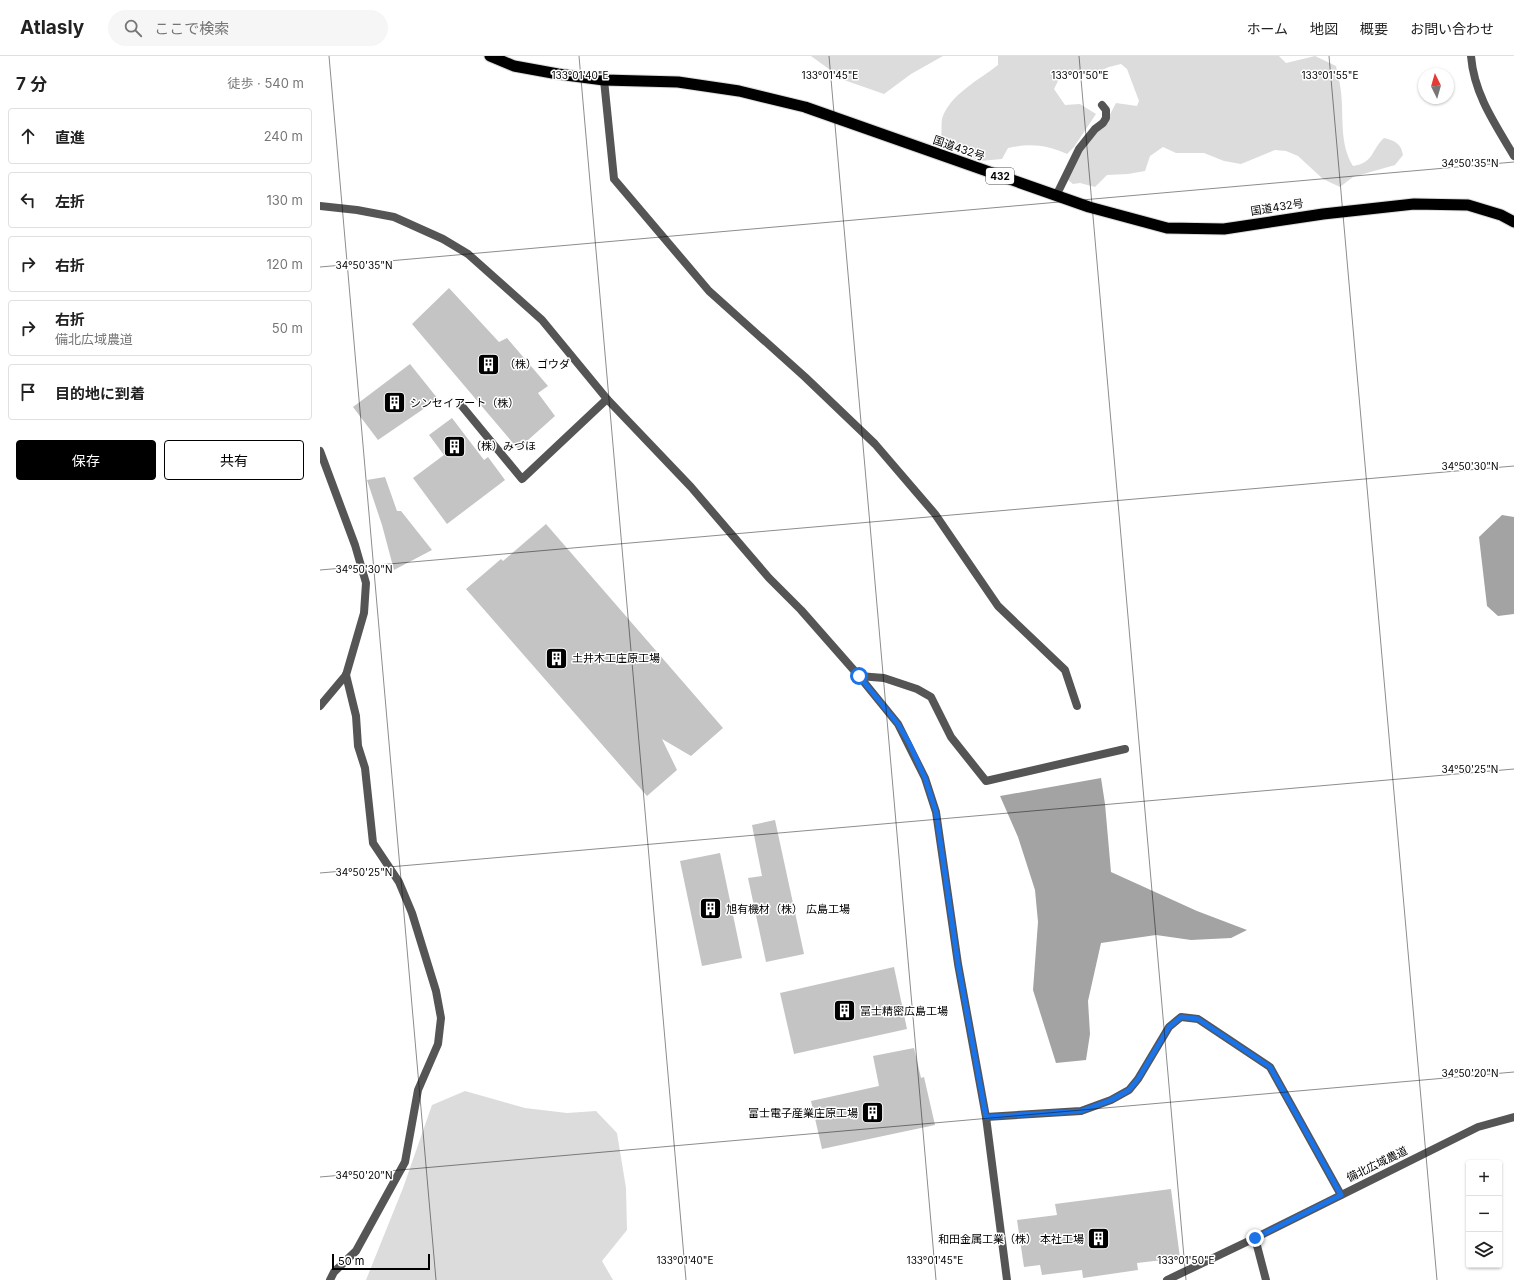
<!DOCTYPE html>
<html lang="ja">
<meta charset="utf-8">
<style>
:root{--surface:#fff;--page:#f6f6f6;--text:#222;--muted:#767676;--line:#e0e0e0;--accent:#000}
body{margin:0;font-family:Inter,"Noto Sans JP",sans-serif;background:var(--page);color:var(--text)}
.controls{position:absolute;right:12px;bottom:12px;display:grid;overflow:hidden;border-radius:4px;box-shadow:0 1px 3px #0004}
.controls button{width:36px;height:36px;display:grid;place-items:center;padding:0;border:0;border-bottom:1px solid var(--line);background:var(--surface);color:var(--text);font:20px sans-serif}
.compass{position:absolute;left:1098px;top:12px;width:36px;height:36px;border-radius:50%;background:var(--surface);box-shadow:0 1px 3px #0004;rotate:355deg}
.scale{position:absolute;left:12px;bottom:10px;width:98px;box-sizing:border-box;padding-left:4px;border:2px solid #000;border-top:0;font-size:11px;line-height:14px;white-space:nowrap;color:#000;-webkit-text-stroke:3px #fff;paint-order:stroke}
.stop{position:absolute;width:12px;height:12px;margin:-9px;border:3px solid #1a73e8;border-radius:50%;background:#fff}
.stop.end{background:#1a73e8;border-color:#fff;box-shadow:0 1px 4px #0008}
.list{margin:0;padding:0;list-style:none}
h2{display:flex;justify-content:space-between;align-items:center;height:52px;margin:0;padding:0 16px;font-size:17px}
h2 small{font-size:13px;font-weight:400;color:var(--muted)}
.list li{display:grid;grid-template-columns:26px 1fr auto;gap:12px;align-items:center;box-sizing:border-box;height:56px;margin:0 8px 8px;padding:0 8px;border:1px solid var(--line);border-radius:4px}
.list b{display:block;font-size:15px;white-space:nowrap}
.list p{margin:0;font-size:13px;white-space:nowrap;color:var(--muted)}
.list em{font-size:13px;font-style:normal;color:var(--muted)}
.actions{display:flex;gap:8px;padding:12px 16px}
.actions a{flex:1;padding:9px 0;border:1px solid var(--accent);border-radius:4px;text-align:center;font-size:14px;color:var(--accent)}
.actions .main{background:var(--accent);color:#fff}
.icon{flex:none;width:22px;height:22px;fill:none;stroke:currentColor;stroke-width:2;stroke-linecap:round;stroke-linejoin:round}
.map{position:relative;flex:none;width:1194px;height:1224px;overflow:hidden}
header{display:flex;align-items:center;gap:24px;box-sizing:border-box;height:56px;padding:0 20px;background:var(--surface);border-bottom:1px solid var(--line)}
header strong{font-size:19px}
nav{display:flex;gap:22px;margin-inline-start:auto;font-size:14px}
.search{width:280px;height:36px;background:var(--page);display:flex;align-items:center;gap:10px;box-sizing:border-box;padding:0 14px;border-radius:22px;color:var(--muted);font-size:15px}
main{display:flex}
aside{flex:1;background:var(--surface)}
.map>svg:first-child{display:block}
</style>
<header>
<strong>Atlasly</strong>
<div class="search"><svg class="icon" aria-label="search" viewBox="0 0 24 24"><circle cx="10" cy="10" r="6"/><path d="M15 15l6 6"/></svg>ここで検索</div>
<nav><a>ホーム</a><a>地図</a><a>概要</a><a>お問い合わせ</a></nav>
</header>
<main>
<aside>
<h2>7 分<small>徒歩 · 540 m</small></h2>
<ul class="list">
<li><svg class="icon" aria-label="ahead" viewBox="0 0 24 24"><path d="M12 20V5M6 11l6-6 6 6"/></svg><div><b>直進</b></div><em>240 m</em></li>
<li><svg class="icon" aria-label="left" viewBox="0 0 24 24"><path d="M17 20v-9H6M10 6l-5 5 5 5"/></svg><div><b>左折</b></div><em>130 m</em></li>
<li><svg class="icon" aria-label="right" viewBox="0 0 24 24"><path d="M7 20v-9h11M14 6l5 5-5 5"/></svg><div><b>右折</b></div><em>120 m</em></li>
<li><svg class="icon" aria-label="right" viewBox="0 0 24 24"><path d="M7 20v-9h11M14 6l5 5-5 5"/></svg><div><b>右折</b><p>備北広域農道</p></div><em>50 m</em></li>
<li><svg class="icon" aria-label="arrive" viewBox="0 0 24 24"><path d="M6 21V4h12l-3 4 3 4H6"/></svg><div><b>目的地に到着</b></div></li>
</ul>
<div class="actions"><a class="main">保存</a><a>共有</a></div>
</aside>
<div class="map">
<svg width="1194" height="1224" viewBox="0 0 1194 1224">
<rect width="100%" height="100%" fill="#fff"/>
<g fill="#dcdcdc">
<path d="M491 0H623L591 18 564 38 524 24Z"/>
<path d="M678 0H959L966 7 995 0 1016 10C1018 19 1020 27 1021 36 1024 61 1019 87 1033 110 1054 107 1051 94 1064 82 1075 85 1081 87 1083 99L1075 109 1033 121 1020 131 1003 123 978 100 966 95 955 94 921 108 904 105 884 97H856L843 91 830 100 825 115 808 118 787 119 775 131 760 127 753 128 747 123 756 101 769 83 786 66 796 47 817 50 819 45 807 13 801 8 789 11 775 17 758 16 739 23 734 33 745 49 760 48 776 58 754 91 747 98C728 89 709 87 688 92L682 103 660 105 634 93 621 82C622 76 621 69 622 63 629 39 659 24 678 9Z"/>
<path d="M145 1035 205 1052 247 1057 276 1055 297 1077 306 1132 307 1174 282 1205 293 1224H46L83 1132 112 1049Z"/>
</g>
<g fill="#a3a3a3">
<path d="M1182 459 1194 461V558L1178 560 1167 550 1159 481Z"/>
<path d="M781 722 785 748 791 816 877 855 927 874 911 882 871 884 836 879 781 887 768 945 770 978 766 1004 736 1007 713 934 718 866 715 834 698 781 680 740Z"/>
</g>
<g fill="#c4c4c4">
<path d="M129 232 179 286 187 282 228 330 218 337 235 360 198 393 92 268Z"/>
<path d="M90 308 118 343 58 384 33 351Z"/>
<path d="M132 362 164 404 168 401 185 424 127 468 93 422 124 399 109 379Z"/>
<path d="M65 421 77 455H81L112 494 74 514 62 469 47 424Z"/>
<path d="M226 468 403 672 371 700 342 683 357 714 327 740 146 533 181 503 183 505Z"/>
<path d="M455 764 484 898 446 906 428 822 442 820 432 769Z"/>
<path d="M400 797 422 902 382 910 360 805Z"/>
<path d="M574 911 587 973 474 998 460 937Z"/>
<path d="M594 992 601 1022 604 1021 615 1069 502 1093 491 1045 559 1030 553 1000Z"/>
<path d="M851 1133 860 1202 817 1207 818 1214 763 1222 762 1214 722 1219 720 1209 704 1211 697 1164 737 1159 735 1148Z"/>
</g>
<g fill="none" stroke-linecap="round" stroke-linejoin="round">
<defs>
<path id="trunk" d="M170 0 194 10 238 18 284 24 358 26 419 35 485 51 769 151 847 172 904 173 1003 158 1094 148 1148 149 1181 159 1194 166"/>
</defs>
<use href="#trunk" stroke="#dbdbdb" stroke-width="13"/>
<g stroke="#555" stroke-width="8">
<path d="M736 140 759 93 775 73 783 67 786 62V54L782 49"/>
<path d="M141 349 202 423 287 343"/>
</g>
<g stroke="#555" stroke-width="8">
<path d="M1151 0C1154 38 1175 68 1194 100"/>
<path d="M284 24 294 123 389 235 485 321 555 388 615 458 678 550 745 614 757 650"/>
<path d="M539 620 564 622 597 633 611 641 631 681 666 725 805 693"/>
<path d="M666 1061 761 1055 791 1044 809 1034 818 1023 849 971 861 961 878 963 950 1011 1021 1139"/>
<path d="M10 1224 14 1216 36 1195 85 1106 98 1034 118 988 121 962 116 935 92 857 79 826 53 787 45 712 38 690 36 660 26 619"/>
</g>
<g stroke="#555" stroke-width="8">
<path d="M0 150 37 154 74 161 123 183 148 198 222 264 287 343 371 431 449 522 481 554 539 620 578 668 605 722 616 756 638 908 666 1061 687 1224"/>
<path d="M0 395 35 489 46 527 44 557 26 619 0 650"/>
<path d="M935 1182 946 1224"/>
<path d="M847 1224 935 1182 1158 1071 1194 1061"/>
</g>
<use href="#trunk" stroke="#000" stroke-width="11"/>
</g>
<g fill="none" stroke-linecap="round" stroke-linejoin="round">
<path stroke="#1a73e8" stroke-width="5" d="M539 620 578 668 589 687 605 722 616 756 638 908 666 1061 761 1055 791 1044 809 1034 818 1023 849 971 861 961 878 963 950 1011 1021 1139 935 1182"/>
</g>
<path fill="none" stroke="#000" stroke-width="1" stroke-opacity="0.45" d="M9 0 116 1224M259 0 366 1224M509 0 616 1224M759 0 866 1224M1009 0 1117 1224M0 211 1194 106M0 514 1194 410M0 817 1194 713M0 1121 1194 1016"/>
<defs>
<symbol id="building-square" viewBox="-11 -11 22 22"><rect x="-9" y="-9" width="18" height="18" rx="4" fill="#000" stroke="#fff"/><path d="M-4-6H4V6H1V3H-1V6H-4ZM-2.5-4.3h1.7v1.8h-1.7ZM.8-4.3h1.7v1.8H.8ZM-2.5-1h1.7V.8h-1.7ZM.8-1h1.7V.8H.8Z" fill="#fff"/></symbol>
</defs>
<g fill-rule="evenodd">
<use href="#building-square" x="156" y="296" width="25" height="25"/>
<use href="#building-square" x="62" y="334" width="25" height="25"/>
<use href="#building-square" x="122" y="378" width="25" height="25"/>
<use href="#building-square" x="224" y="590" width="25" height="25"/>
<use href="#building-square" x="378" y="840" width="25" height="25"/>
<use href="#building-square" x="512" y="942" width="25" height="25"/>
<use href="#building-square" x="540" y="1044" width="25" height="25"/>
<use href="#building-square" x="766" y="1170" width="25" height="25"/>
</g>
<g text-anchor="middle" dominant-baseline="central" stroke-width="3" stroke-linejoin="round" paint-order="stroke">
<rect fill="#fff" stroke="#4c4c4c" stroke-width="1" x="666" y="112" width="28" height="16" rx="3"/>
<g font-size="10" font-weight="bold" fill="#000">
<text x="680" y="120">432</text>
</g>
<g font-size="11" fill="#000" stroke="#fff">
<text transform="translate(639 92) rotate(19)">国道432号</text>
<text transform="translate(957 151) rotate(-9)">国道432号</text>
<text transform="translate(1057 1108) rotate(-26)">備北広域農道</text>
</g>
<g font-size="11" fill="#000" stroke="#fff" text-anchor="start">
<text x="184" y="308">（株）ゴウダ</text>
<text x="90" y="347">シンセイアート（株）</text>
<text x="150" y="390">（株）みづほ</text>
<text x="252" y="602">土井木工庄原工場</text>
<text x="406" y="853">旭有機材（株） 広島工場</text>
<text x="540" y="955">冨士精密広島工場</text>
<text x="538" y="1057" text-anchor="end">富士電子産業庄原工場</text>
<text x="764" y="1183" text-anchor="end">和田金属工業（株） 本社工場</text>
</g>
</g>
<g font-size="10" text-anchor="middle" fill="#000" stroke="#fff" stroke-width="3" stroke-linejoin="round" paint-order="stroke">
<text x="260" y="23">133°01'40"E</text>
<text x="510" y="23">133°01'45"E</text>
<text x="760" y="23">133°01'50"E</text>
<text x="1010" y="23">133°01'55"E</text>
<text x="1150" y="111">34°50'35"N</text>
<text x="44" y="213">34°50'35"N</text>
<text x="1150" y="414">34°50'30"N</text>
<text x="44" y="517">34°50'30"N</text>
<text x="1150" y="717">34°50'25"N</text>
<text x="44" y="820">34°50'25"N</text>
<text x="1150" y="1021">34°50'20"N</text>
<text x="44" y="1123">34°50'20"N</text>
<text x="365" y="1208">133°01'40"E</text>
<text x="615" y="1208">133°01'45"E</text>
<text x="866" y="1208">133°01'50"E</text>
</g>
</svg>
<div class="controls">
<button>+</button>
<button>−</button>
<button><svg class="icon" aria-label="layers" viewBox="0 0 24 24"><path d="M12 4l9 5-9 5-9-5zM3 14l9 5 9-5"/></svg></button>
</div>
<svg class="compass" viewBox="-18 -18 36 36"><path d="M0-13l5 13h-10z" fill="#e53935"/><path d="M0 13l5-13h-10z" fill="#767676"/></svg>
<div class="scale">50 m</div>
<div class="stop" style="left:539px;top:620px"></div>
<div class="stop end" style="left:935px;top:1182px"></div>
</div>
</main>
